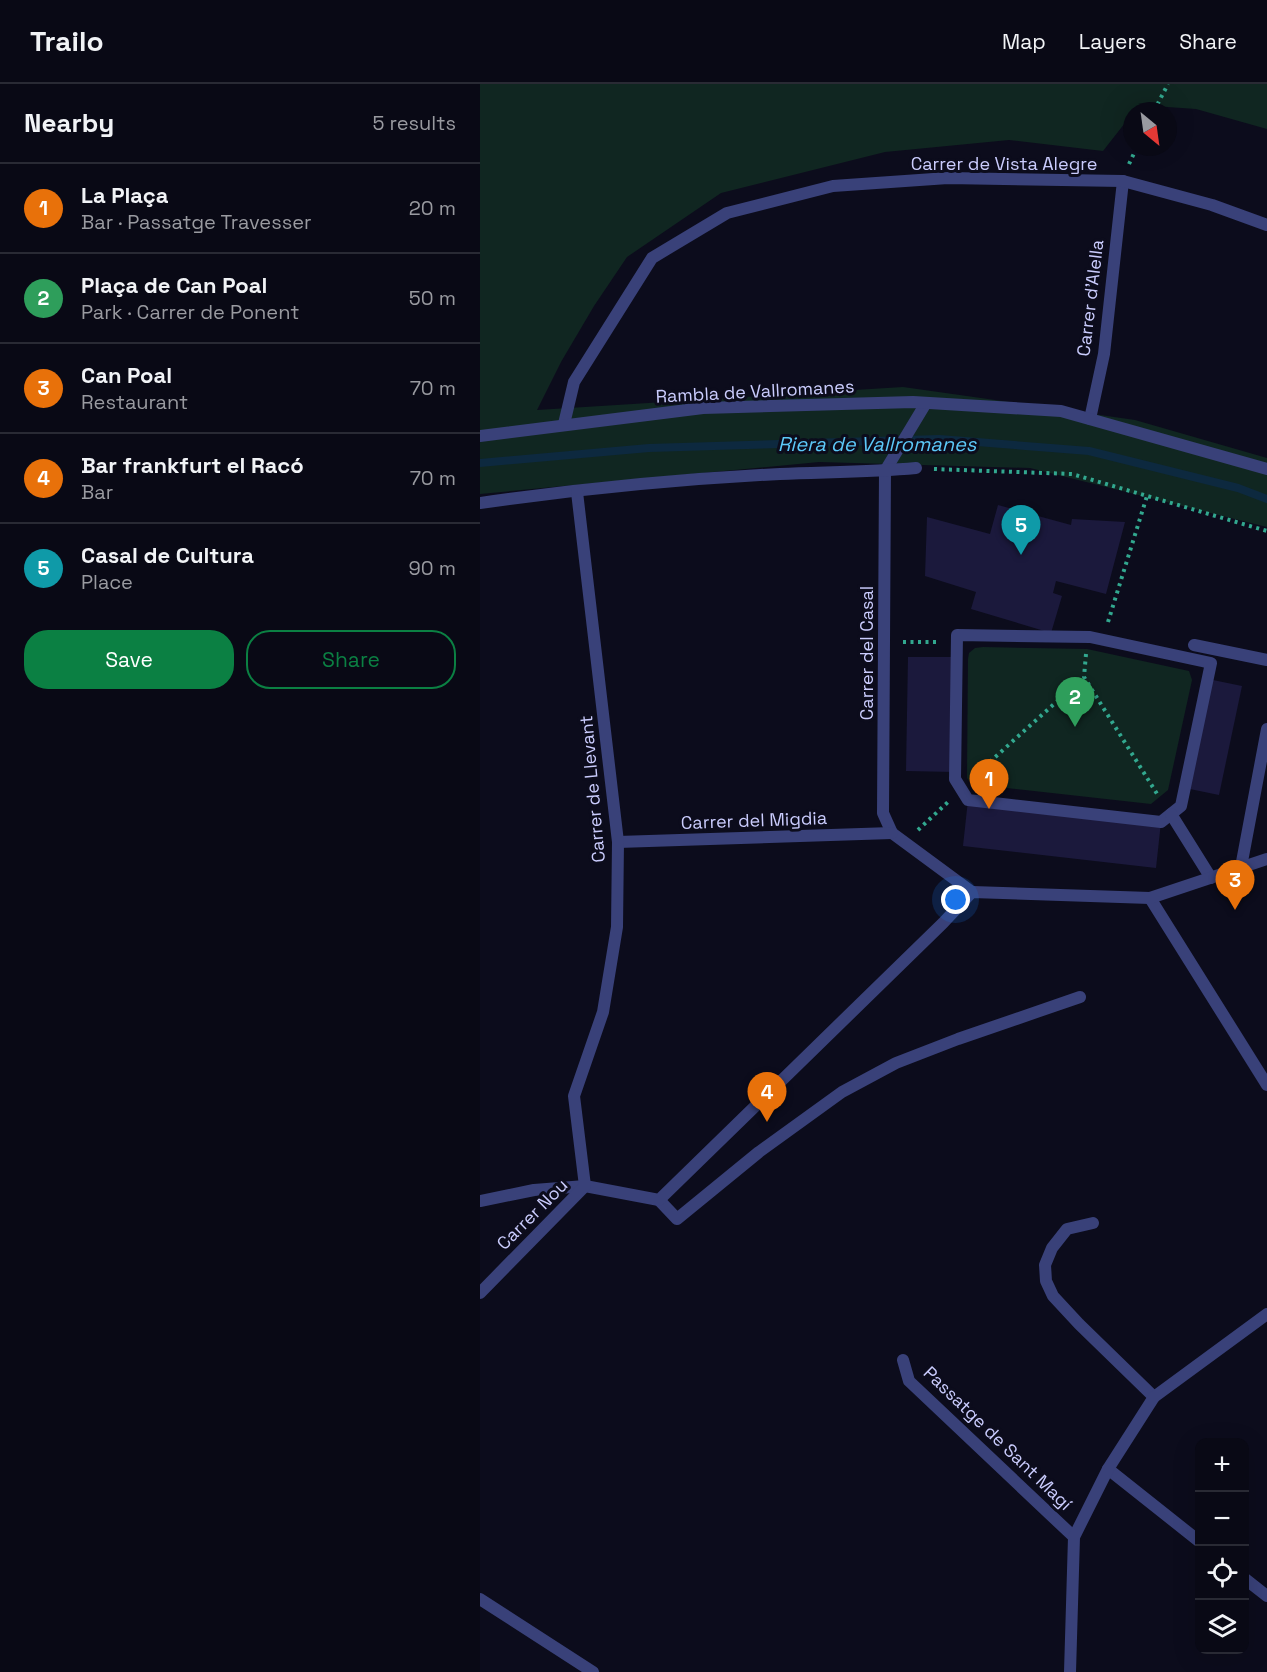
<!DOCTYPE html>
<meta charset="utf-8">
<style>
:root{--surface:#090915;--page:#171722;--text:#f1f3f6;--muted:#999aa0;--line:#292a34;--accent:#0b8043}
body{margin:0;font-family:"Space Grotesk",sans-serif;background:var(--page);color:var(--text)}
.controls{position:absolute;right:18px;bottom:18px;display:grid;overflow:hidden;border-radius:12px;box-shadow:0 6px 24px #0002}
.controls button{width:54px;height:54px;display:grid;place-items:center;padding:0;border:0;border-bottom:2px solid var(--line);background:var(--surface);color:var(--text);font:30px sans-serif}
.compass{position:absolute;left:643px;top:18px;width:54px;height:54px;border-radius:50%;background:var(--surface);box-shadow:0 6px 24px #0002;rotate:151deg}
.you{position:absolute;left:476px;top:816px;width:21px;height:21px;margin:-15px;border:4px solid #fff;border-radius:50%;background:#1a73e8;box-shadow:0 0 0 9px #1a73e833}
.badge{display:grid;place-items:center;width:39px;height:39px;border-radius:50%;background:var(--accent);color:#fff;font-size:20px;font-weight:700}
.pin{position:absolute;translate:-50% -50px;filter:drop-shadow(0 2px 3px #0008)}
.pin::after{content:'';position:absolute;top:32px;width:21px;height:18px;background:inherit;clip-path:polygon(0 0,100% 0,50% 100%)}
.list{margin:0;padding:0;list-style:none}
h2{display:flex;justify-content:space-between;align-items:center;height:78px;margin:0;padding:0 24px;font-size:26px}
h2 small{font-size:20px;font-weight:400;color:var(--muted)}
.list li{display:grid;grid-template-columns:39px 1fr auto;gap:18px;align-items:center;box-sizing:border-box;height:90px;padding:0 24px;border-top:2px solid var(--line)}
.list b{display:block;font-size:22px;white-space:nowrap}
.list p{margin:0;font-size:20px;white-space:nowrap;color:var(--muted)}
.list em{font-size:20px;font-style:normal;color:var(--muted)}
.actions{display:flex;gap:12px;padding:18px 24px}
.actions a{flex:1;padding:14px 0;border:2px solid var(--accent);border-radius:24px;text-align:center;font-size:21px;color:var(--accent)}
.actions .main{background:var(--accent);color:#fff}
.icon{flex:none;width:33px;height:33px;fill:none;stroke:currentColor;stroke-width:2;stroke-linecap:round;stroke-linejoin:round}
.map{position:relative;flex:none;width:787px;height:1588px;overflow:hidden}
header{display:flex;align-items:center;gap:36px;box-sizing:border-box;height:84px;padding:0 30px;background:var(--surface);border-bottom:2px solid var(--line)}
header strong{font-size:28px}
nav{display:flex;gap:33px;margin-inline-start:auto;font-size:21px}
main{display:flex}
aside{flex:1;background:var(--surface)}
.map>svg:first-child{display:block}
</style>
<header>
<strong>Trailo</strong>
<nav><a>Map</a><a>Layers</a><a>Share</a></nav>
</header>
<main>
<aside>
<h2>Nearby<small>5 results</small></h2>
<ul class="list">
<li><span class="badge" style="background:#e8710a">1</span><div><b>La Plaça</b><p>Bar · Passatge Travesser</p></div><em>20 m</em></li>
<li><span class="badge" style="background:#2e9e5b">2</span><div><b>Plaça de Can Poal</b><p>Park · Carrer de Ponent</p></div><em>50 m</em></li>
<li><span class="badge" style="background:#e8710a">3</span><div><b>Can Poal</b><p>Restaurant</p></div><em>70 m</em></li>
<li><span class="badge" style="background:#e8710a">4</span><div><b>Bar frankfurt el Racó</b><p>Bar</p></div><em>70 m</em></li>
<li><span class="badge" style="background:#0f9aa8">5</span><div><b>Casal de Cultura</b><p>Place</p></div><em>90 m</em></li>
</ul>
<div class="actions"><a class="main">Save</a><a>Share</a></div>
</aside>
<div class="map">
<svg width="787" height="1588" viewBox="0 0 787 1588">
<rect width="100%" height="100%" fill="#0c0c1c"/>
<g fill="#102621">
<path d="M0 0H787V45L716 25 659 21 655 27H652V30L623 67 529 56 405 68 241 109 147 173 114 222 81 278 57 326 423 303 655 336 787 374V443L550 384 339 378 0 410Z"/>
<path d="M503 563 607 565 709 587 712 596 688 706 671 720 500 701 489 697 487 694 488 575 489 569 495 564Z"/>
</g>
<g fill="none" stroke-linecap="round" stroke-linejoin="round">
<path stroke="#0d293f" stroke-width="8" d="M0 379 169 364 459 355 609 367 758 404 787 415"/>
</g>
<g fill="#1b193c">
<path d="M518 421 591 441 592 435 645 438 626 510 576 497 573 509 582 512 571 549 491 525 496 508 445 492 447 433 510 450Z"/>
<path d="M428 573H477L475 688 426 687Z"/>
<path d="M728 595 762 602 739 711 705 704Z"/>
<path d="M488 716 681 738 676 784 483 762Z"/>
</g>
<g fill="none" stroke-linecap="round" stroke-linejoin="round">
<g stroke="#32a88f" stroke-width="4" stroke-dasharray="3 4.5" stroke-linecap="butt">
<path d="M674 27 688 0"/>
<path d="M649 80 657 63"/>
<path d="M454 385 592 390 787 447"/>
<path d="M628 538 667 412"/>
<path d="M423 558H460"/>
<path d="M606 570 604 593 679 713"/>
<path d="M493 693 604 593"/>
<path d="M438 746 468 718"/>
</g>
<g stroke="#394179" stroke-width="12">
<path d="M477 551 610 553 731 579 701 722 681 738 488 716 475 695Z"/>
<path d="M691 730 731 794"/>
</g>
<g stroke="#394179" stroke-width="12">
<path d="M610 335 624 270 643 97"/>
<path d="M84 340 94 298 172 174 247 129 353 102 468 94 643 97 732 121 787 141"/>
<path d="M405 387 403 729 412 749"/>
<path d="M405 387 446 319"/>
<path d="M0 419C99 405 200 395 300 390 345 388 391 388 436 384"/>
<path d="M714 561 787 576"/>
<path d="M412 749 492 808"/>
<path d="M138 758 412 749"/>
<path d="M761 783 787 645"/>
<path d="M670 814 787 1001"/>
<path d="M179 1116 197 1135 279 1068 362 1008 416 979 478 955 600 913"/>
<path d="M0 1117 54 1106 105 1102 179 1116 463 839 492 808 670 814 787 775"/>
<path d="M613 1139 587 1145 572 1164 565 1181 566 1197 573 1212 599 1240 674 1313"/>
<path d="M0 1209 105 1102 94 1012 123 928 137 843 138 758 97 408"/>
<path d="M423 1276 429 1297 594 1453"/>
<path d="M628 1385 720 1458"/>
<path d="M764 1494 787 1512"/>
<path d="M0 1515 113 1588"/>
<path d="M590 1588 594 1453 628 1385 674 1313 787 1230"/>
</g>
<path stroke="#394179" stroke-width="12" d="M0 352 223 324 433 318 581 327 787 385"/>
</g>
<g text-anchor="middle" dominant-baseline="central" stroke-width="6" stroke-linejoin="round" paint-order="stroke">
<g font-size="18" fill="#caccfd" stroke="#0c0c1c">
<text x="524" y="79">Carrer de Vista Alegre</text>
<text transform="translate(610 214) rotate(-83)">Carrer d'Alella</text>
<text transform="translate(275 307) rotate(-3)">Rambla de Vallromanes</text>
<text transform="translate(386 569) rotate(-90)">Carrer del Casal</text>
<text transform="translate(112 705) rotate(-95)">Carrer de Llevant</text>
<text transform="translate(274 736) rotate(-2)">Carrer del Migdia</text>
<text transform="translate(52 1130) rotate(-45)">Carrer Nou</text>
<text transform="translate(518 1354) rotate(44)">Passatge de Sant Magí</text>
</g>
<g font-size="20" font-style="italic" fill="#5cc8f8" stroke="#0c0c1c">
<text x="397" y="360">Riera de Vallromanes</text>
</g>
</g>
</svg>
<div class="controls">
<button>+</button>
<button>−</button>
<button><svg class="icon" aria-label="locate" viewBox="0 0 24 24"><circle cx="12" cy="12" r="6"/><path d="M12 2v4M12 18v4M2 12h4M18 12h4"/></svg></button>
<button><svg class="icon" aria-label="layers" viewBox="0 0 24 24"><path d="M12 4l9 5-9 5-9-5zM3 14l9 5 9-5"/></svg></button>
</div>
<svg class="compass" viewBox="-18 -18 36 36"><path d="M0-13l5 13h-10z" fill="#e53935"/><path d="M0 13l5-13h-10z" fill="#999aa0"/></svg>
<div class="you"></div>
<div class="pin badge" style="left:509px;top:725px;background:#e8710a">1</div>
<div class="pin badge" style="left:595px;top:643px;background:#2e9e5b">2</div>
<div class="pin badge" style="left:755px;top:826px;background:#e8710a">3</div>
<div class="pin badge" style="left:287px;top:1038px;background:#e8710a">4</div>
<div class="pin badge" style="left:541px;top:471px;background:#0f9aa8">5</div>
</div>
</main>
